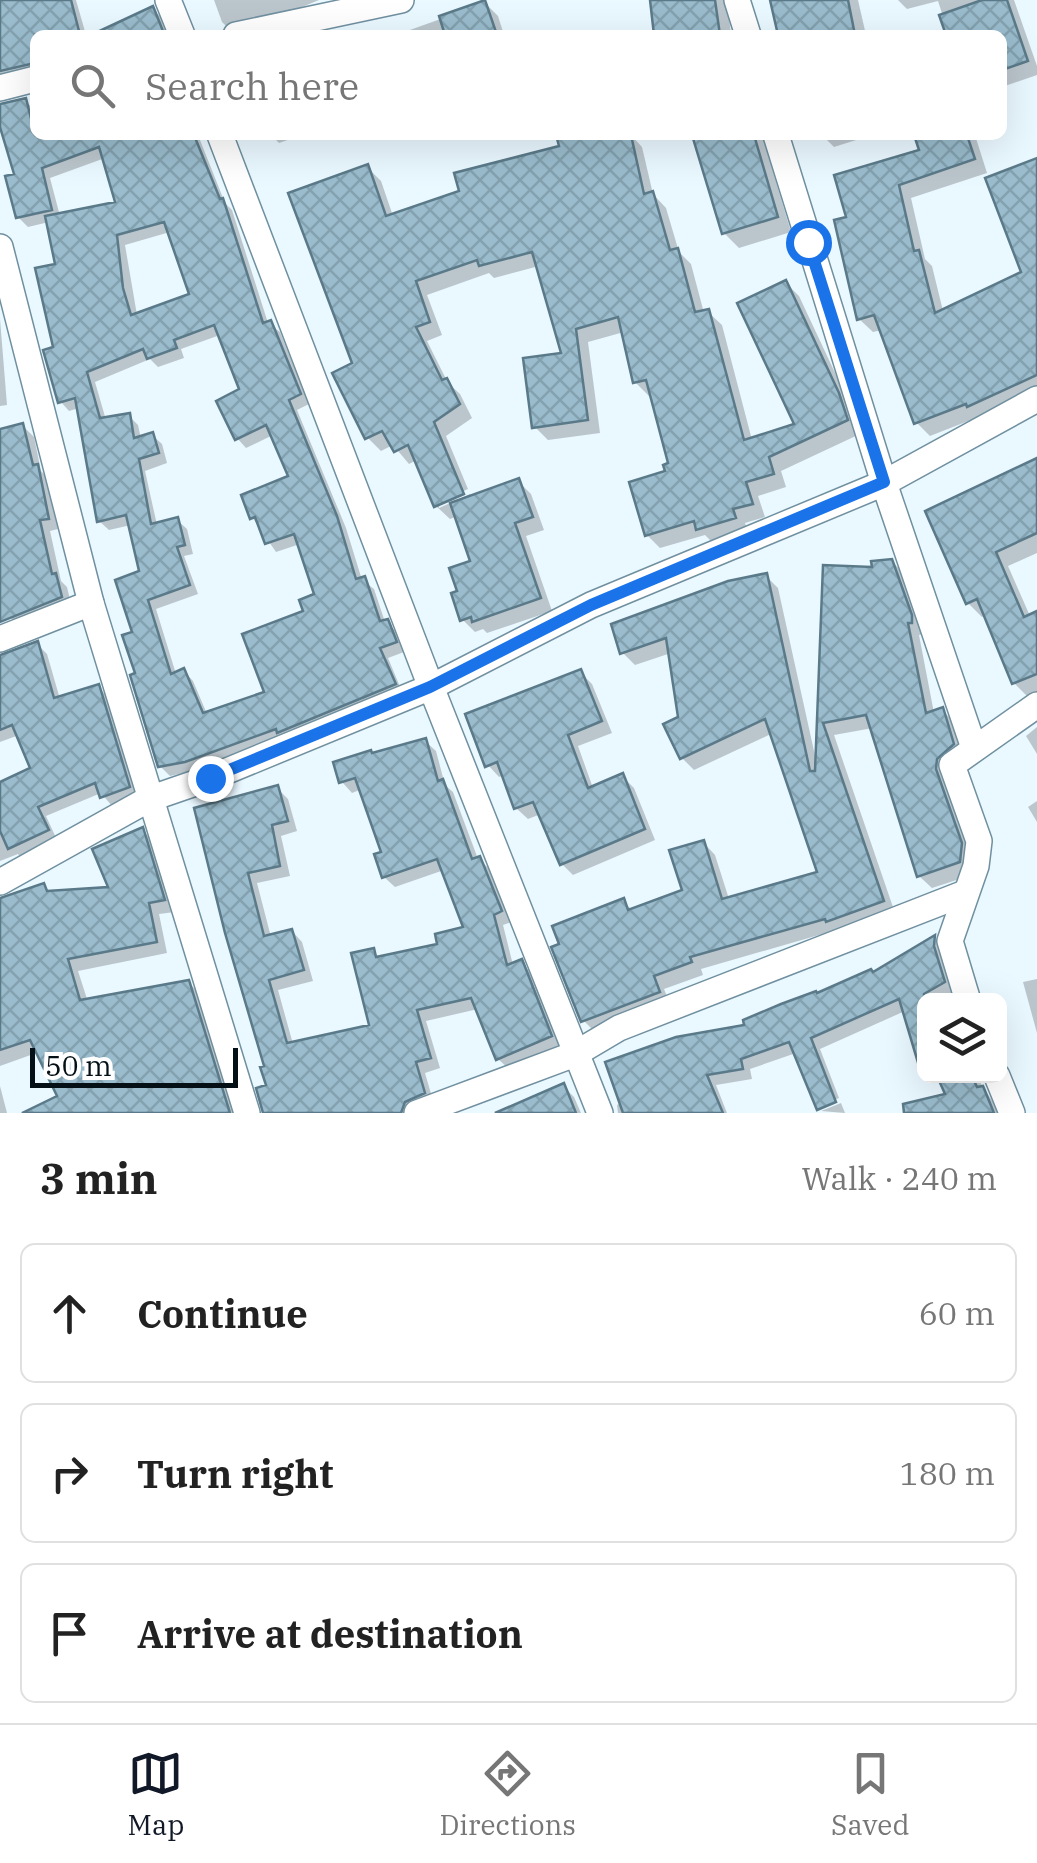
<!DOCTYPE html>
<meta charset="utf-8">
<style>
:root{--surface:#fff;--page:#f6f6f6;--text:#222;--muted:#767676;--line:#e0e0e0;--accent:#111827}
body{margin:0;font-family:"IBM Plex Serif",serif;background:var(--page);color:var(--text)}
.controls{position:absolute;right:30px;bottom:30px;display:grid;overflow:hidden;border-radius:15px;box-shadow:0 10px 40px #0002}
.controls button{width:90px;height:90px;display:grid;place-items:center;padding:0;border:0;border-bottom:2px solid var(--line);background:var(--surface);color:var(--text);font:50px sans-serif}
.scale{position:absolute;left:30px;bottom:25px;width:208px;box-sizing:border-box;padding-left:10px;border:5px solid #051016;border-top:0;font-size:28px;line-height:35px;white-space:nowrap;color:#051016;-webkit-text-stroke:8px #fff;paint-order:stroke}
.stop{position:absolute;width:30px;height:30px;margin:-22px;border:8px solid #1a73e8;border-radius:50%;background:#fff}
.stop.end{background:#1a73e8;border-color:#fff;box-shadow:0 2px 10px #0008}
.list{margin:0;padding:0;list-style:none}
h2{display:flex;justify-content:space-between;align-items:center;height:130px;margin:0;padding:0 40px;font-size:42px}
h2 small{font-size:32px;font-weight:400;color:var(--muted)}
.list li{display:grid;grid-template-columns:65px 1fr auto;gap:30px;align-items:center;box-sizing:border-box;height:140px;margin:0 20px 20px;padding:0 20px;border:2px solid var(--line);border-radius:15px}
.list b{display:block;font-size:38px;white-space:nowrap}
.list em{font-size:32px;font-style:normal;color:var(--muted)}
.icon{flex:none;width:55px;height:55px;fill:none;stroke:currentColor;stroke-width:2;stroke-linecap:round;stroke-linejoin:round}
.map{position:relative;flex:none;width:1037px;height:1113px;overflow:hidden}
.search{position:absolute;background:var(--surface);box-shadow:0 10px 40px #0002;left:30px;right:30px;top:30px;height:110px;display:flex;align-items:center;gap:25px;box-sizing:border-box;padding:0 35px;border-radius:15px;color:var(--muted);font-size:38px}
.sheet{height:610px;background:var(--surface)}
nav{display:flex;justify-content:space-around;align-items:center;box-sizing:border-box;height:140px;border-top:2px solid var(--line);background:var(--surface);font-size:28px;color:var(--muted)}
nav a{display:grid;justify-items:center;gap:5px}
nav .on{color:var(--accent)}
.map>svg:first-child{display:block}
</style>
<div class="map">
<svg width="1037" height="1113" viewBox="0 0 1037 1113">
<defs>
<pattern id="building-cross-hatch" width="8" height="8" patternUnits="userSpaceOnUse" patternTransform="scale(2.5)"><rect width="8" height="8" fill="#9abccd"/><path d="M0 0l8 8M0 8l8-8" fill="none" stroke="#83a1af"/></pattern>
</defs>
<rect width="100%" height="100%" fill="#eaf8ff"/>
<g fill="#0003" fill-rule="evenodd">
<path d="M0 0H76L86 35H35V75L0 86Z"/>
<path d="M214 0H319L235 35 222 22Z"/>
<path d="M653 0H727L731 35H657Z"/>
<path d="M773 0H858L866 35H784Z"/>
<path d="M898 0H1014L1037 66V75L1002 87V35H949L938 1 907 9Z"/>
<path d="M485 3 498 16 504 35H396Z"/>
<path d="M152 9 162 18 168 35H97Z"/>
<path d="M25 101 35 110V135H198L225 203 232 210 268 323 280 332 309 404 297 410 346 528 362 580 374 589 385 622 396 631 404 652 388 658 403 694 196 770 170 776 160 766 138 675 136 634 142 573 131 525 109 530 99 521 79 408 69 411 60 401 56 349 58 266 49 222 28 227 18 217V175L0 119V106ZM105 158 118 203 60 216 50 178ZM170 232 192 296 137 315 125 245ZM220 335 242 391 237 438 246 448 273 435 292 478 252 517 276 552 300 544 317 596 267 693 207 714 193 681 184 671 176 674 156 609 198 594 184 556 193 554 187 529 177 520 157 525 145 471 167 463 162 444 152 435 141 439 138 425 129 416 106 420 95 382 150 359 158 367 184 358 181 349Z"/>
<path d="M271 135H302L279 143Z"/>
<path d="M559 135H631L642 147 653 194 666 208 679 252 691 264 704 313 708 312 722 325 752 440 797 426 786 283 799 296 852 409 860 434 781 471 786 487 758 496 765 517 745 523 748 532 712 542 705 535 660 548 647 535 671 465 653 395 649 396 635 382 624 332 588 342 600 433 548 440 534 426 564 355 539 266 494 278 489 273 427 295 442 335 427 341 448 383 460 394 472 418 446 436 468 489 439 502V508L470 494 472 498 518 481 531 494 544 530 526 536 552 611 487 633 483 629 475 632 462 619 460 592 473 562 455 517 450 519 436 506 417 460 409 464 393 445 381 451 367 437 355 364 367 167 381 181 393 216 462 192 563 148Z"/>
<path d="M694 135H762L791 232 739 248 724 233Z"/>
<path d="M822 135H872L834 147Z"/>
<path d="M917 135H975L987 173 911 198 925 259 932 266 943 311 1025 273 1037 160V394L930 436 916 422 882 330 873 332 859 319 849 219 923 152Z"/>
<path d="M0 319 7 405 0 406Z"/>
<path d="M23 426 34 437 41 471 48 478 58 529 50 531 61 581 67 587 72 608 21 628 10 617 0 592V431Z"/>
<path d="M1037 461V553L1008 566 1030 616 1037 613V693L1028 697 1014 683 986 615 982 617 968 603Z"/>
<path d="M892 561 904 574 924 634 919 635 934 713 942 710 955 723 965 757 974 857 972 875 932 888 919 876 873 728 834 735 895 913 701 969 703 975 664 989 670 1004 596 1033 584 1021 623 901 633 911 685 892 703 842 715 855 729 899 820 873 773 733 694 770 682 758 681 718 671 653 635 665 623 653 766 576 778 588 816 760 825 568 874 569Z"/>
<path d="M37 644 47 654 60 699 98 687 108 697 138 796 112 806 101 793 46 816 57 840 20 857 18 854 0 861V784L33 770 19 735 0 742V681Z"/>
<path d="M580 672 592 684 612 733 578 746 593 788 622 776 634 788 655 840 573 875 562 864 541 814 528 819 516 808 504 775 499 777 488 765Z"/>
<path d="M1037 727V754L1026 736Z"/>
<path d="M425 741 436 751 445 785 453 792 478 859 490 869 511 922 503 925 513 965 521 962 531 973 561 1047 509 1069 498 1059 478 1009 426 1021 440 1068 425 1073 434 1104 416 1113H268L265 1110 269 1087 267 1067 227 932 277 788 288 799 297 831 281 836 290 876 257 883 271 937 292 931 302 942 313 981 278 990 293 1044 372 1027 373 951 381 959 440 945 466 929 444 870 395 887 384 877V854L362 789 352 793 342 782 374 756Z"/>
<path d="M1037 801V822L1028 807Z"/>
<path d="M142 830 154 842 175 912 159 914 167 953 78 971 88 1002 189 983 201 995 237 1113H28L60 1098 39 1052 0 1066V902L44 886 52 894 112 889Z"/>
<path d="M934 939 944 949 954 993 951 995 952 1001H924V1056L916 1047 905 1011 820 1049 839 1098 820 1106V1110L796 1053 750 1069 752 1079 716 1085 727 1113H618L617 1105 748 1027 873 974Z"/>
<path d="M1037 979V1033L1023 982Z"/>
<path d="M939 1076H976L1000 1113H932L929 1101 949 1096Z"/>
<path d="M0 1086 7 1113H0Z"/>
<path d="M563 1086 574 1097 581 1113H502Z"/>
<path d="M841 1103 845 1113 821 1111Z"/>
</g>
<g fill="url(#building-cross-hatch)" stroke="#5b7a89" stroke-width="2.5" fill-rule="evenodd">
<path d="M0 0H71L80 35H35V63L0 71Z"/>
<path d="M485 0 497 35H445L439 16Z"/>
<path d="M650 0H715L720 35H654Z"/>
<path d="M770 0H848L855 35H778Z"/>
<path d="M982 0H1007L1028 61 1002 70V35H946L939 15Z"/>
<path d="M153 6 163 31 154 35H91Z"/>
<path d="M26 98 35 135H194L220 199 223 198 263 323 271 320 301 394 289 400 337 516 356 579 365 576 380 621 388 619 397 642 380 648 396 684 277 733 276 729 185 762 158 767 130 675 135 673 122 635 132 632 115 580 139 571 126 515 97 522 75 398 58 403 43 350 53 347 35 268 55 264 45 216 115 202 99 147 42 168 52 210 16 218 5 176 14 174 0 127V104ZM164 222 189 294 131 315 123 288 117 235ZM214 325 239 389 216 401 235 440 266 425 288 476 241 495 250 519 255 517 265 544 294 534 314 594 299 600 303 611 242 634 264 692 203 713 184 668 171 674 148 600 190 585 177 547 185 545 178 517 151 524 139 459 159 453 153 432 134 438 130 413 100 418 87 372 143 349 147 359 177 348 174 340Z"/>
<path d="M556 135H631L644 194 653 191 670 250 678 248 695 312 709 309 744 440 794 424 737 303 786 280 839 393 848 420 769 457 774 474 746 482 753 504 733 509 736 518 696 530 694 521 645 536 629 482 665 471 663 465 668 463 646 380 633 383 618 317 576 329 588 420 532 428 523 358 561 353 532 252 479 266 477 260 416 281 430 322 416 327 442 380 447 378 460 404 434 422 464 494 434 507 408 445 394 452 382 431 365 439 332 373 352 363 288 193 368 164 386 216 459 191 454 173 559 146Z"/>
<path d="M692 135H754L778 217 722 234Z"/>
<path d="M914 135H967L975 159 899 185 914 251 919 250 935 313 1021 272 985 178 1037 158V375L967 407 966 404 914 424 874 315 857 320 834 220 846 217 834 175 919 150Z"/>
<path d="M23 423 33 465 38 464 49 519 40 520 52 574 56 573 62 597 0 622V429Z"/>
<path d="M1037 458V533L996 552 1024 617 1037 611V674L1012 684 977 599 966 604 925 511Z"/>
<path d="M519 478 533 517 515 523 541 598 472 622 471 617 460 621 451 593 457 591 449 568 470 561 450 503Z"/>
<path d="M892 559 912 615V623H908L926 713 943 707 954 744 937 759 936 769 962 843 960 862 917 877 866 715 823 723 884 901 826 922 825 919 690 957 692 962 654 976 660 992 581 1022 551 947 559 944 552 926 624 898 628 910 682 890 669 850 704 840 722 899 817 872 765 719 680 759 663 724 678 717 666 638 620 654 611 624 728 581 767 573 810 771H815L823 565 872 567 871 561Z"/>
<path d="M38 641 54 698 99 684 130 787 100 798 95 783 38 807 49 830 8 849 0 831V782L30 768 12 725 0 730V655Z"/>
<path d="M581 669 602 721 568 735 588 788 623 773 645 829 560 865 533 802 514 809 497 762 485 767 465 714Z"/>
<path d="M426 738 438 781 443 779 472 859 480 856 502 911 494 915 507 965 522 959 552 1036 496 1060 471 998 417 1010 431 1058 416 1062 425 1093 405 1102 401 1113H263L256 1088 266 1085 260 1067 264 1066 225 933 194 808 278 785 288 821 272 825 280 866 248 873 264 936 292 929 304 970 269 980 287 1043 369 1025 351 953 374 948 376 957 437 944 435 934 463 927 437 859 382 878 374 854 381 852 355 778 339 783 333 762 371 750 372 753Z"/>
<path d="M143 827 165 900 149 903 157 942 68 959 80 1000 189 980 230 1113H22L57 1096 30 1040 0 1050V898L44 883 47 891 108 887 92 849Z"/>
<path d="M935 935 934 946 945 982 924 994V1065L919 1066 899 999 811 1038 836 1102 817 1110 789 1042 741 1059 743 1069 707 1075 723 1113H623L605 1062 676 1037 744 1025 743 1020 781 1004 816 991 817 993 871 969 873 972Z"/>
<path d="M937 1076H972L977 1087 983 1086 994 1113H904L903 1104 945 1094Z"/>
<path d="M564 1083 576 1113H495Z"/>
</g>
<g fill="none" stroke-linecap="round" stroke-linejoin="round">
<defs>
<g id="street">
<path d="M168 0 182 35"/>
<path d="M737 0 748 35"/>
<path d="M236 35 401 0"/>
<path d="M0 88 35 79"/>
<path d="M220 135 431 687 600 1113"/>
<path d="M776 135 884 483 974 748"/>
<path d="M0 247 91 603 247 1113"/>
<path d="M0 639 91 603"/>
<path d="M0 882 149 799 210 778 431 687 591 605 884 483 1037 399"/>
<path d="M968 1001 950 941 976 866 979 841 952 765 1037 705"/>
<path d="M997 1076 1012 1113"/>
<path d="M417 1113 575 1054 619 1028 965 893"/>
</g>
</defs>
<use href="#street" stroke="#7090a0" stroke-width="28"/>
<use href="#street" stroke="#fff" stroke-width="25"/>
</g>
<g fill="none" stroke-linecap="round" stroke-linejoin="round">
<path stroke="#1a73e8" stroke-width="12" d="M210 778 430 687 591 605 884 482 808 242"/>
</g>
</svg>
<div class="controls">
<button><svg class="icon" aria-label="layers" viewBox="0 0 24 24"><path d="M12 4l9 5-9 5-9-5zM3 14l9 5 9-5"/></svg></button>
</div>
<div class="scale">50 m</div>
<div class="stop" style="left:808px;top:242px"></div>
<div class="stop end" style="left:210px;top:778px"></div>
<div class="search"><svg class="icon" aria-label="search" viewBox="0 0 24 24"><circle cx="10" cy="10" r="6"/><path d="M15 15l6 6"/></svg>Search here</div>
</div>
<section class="sheet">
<h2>3 min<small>Walk · 240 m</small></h2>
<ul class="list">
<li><svg class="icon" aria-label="ahead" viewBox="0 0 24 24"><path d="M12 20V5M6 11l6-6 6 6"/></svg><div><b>Continue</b></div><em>60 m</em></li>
<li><svg class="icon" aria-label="right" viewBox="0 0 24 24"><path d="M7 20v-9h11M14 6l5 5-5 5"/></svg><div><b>Turn right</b></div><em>180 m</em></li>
<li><svg class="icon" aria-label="arrive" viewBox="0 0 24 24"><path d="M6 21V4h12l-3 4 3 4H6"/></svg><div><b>Arrive at destination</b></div></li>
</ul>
</section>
<nav>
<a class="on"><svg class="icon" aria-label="map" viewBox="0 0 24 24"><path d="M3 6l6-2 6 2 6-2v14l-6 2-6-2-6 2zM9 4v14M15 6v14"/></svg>Map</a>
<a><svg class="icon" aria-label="directions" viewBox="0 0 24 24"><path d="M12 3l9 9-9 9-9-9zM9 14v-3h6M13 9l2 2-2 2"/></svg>Directions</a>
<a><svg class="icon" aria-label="saved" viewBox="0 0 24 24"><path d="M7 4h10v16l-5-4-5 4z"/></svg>Saved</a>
</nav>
